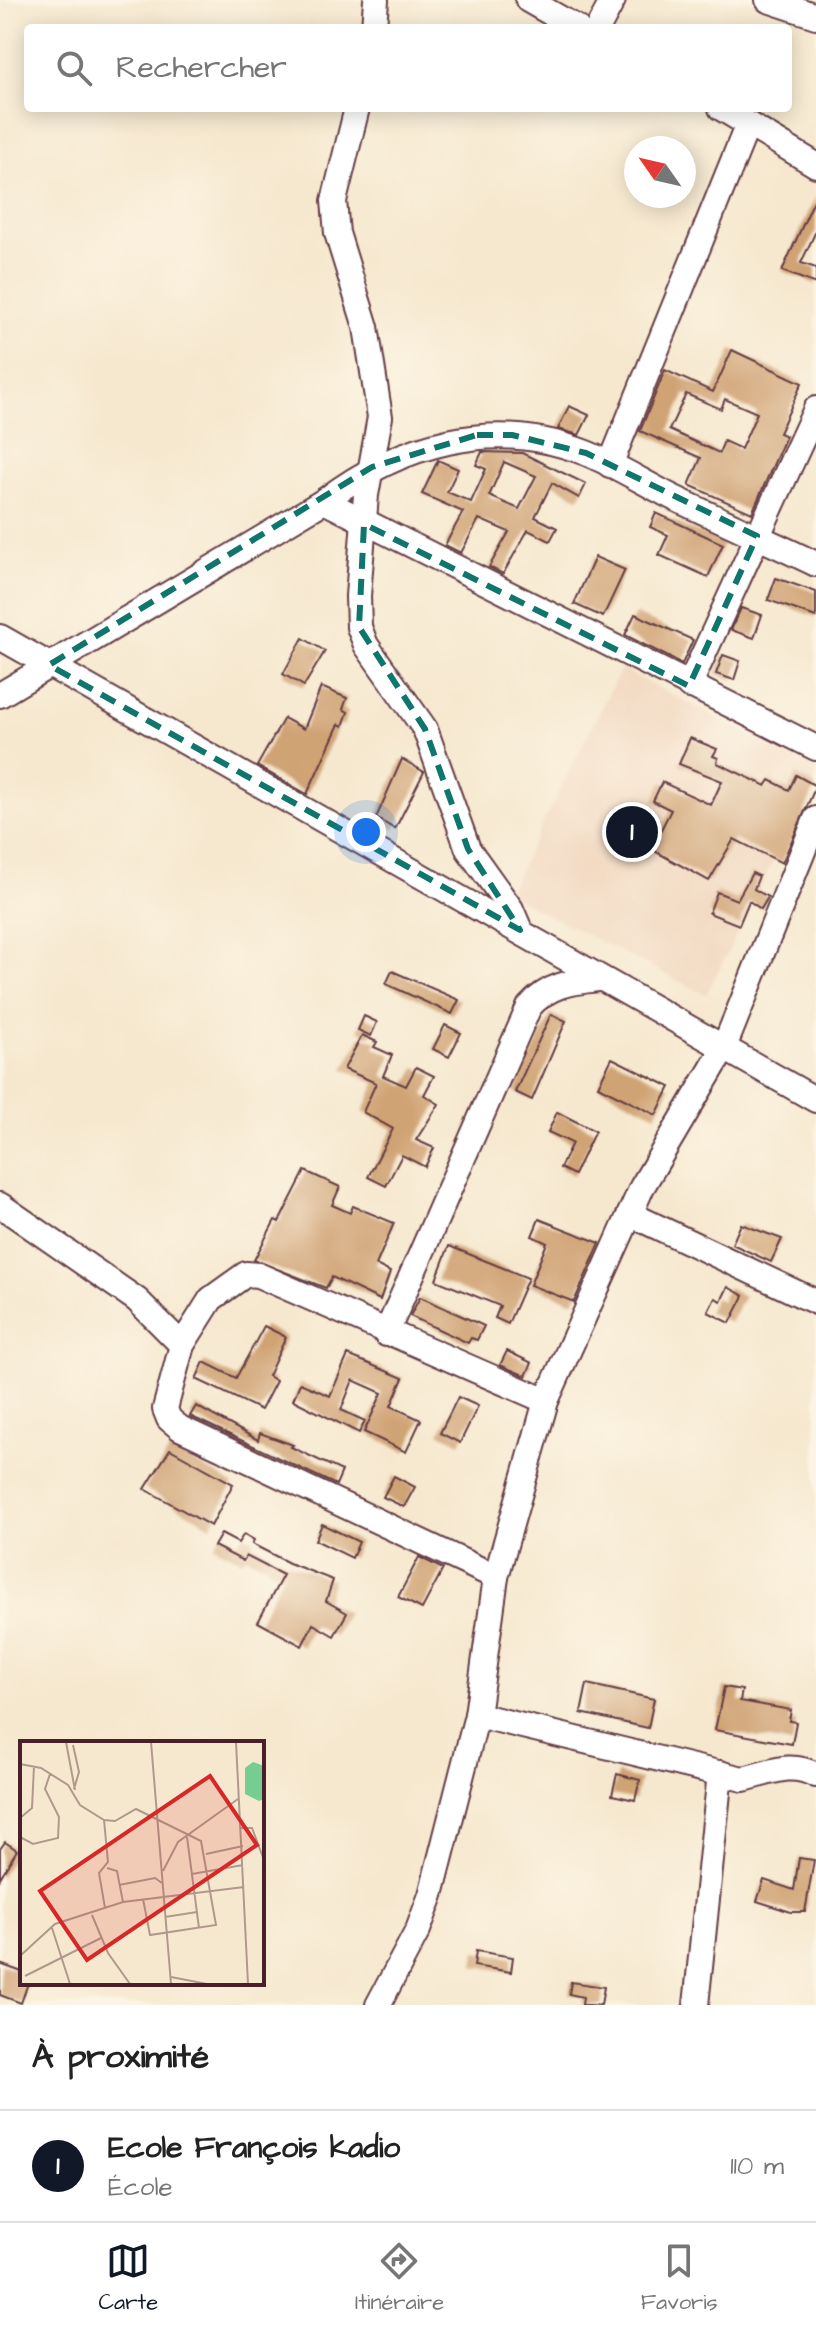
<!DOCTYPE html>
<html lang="fr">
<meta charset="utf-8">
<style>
:root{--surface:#fff;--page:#f2f2f2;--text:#222;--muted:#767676;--line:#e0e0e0;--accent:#111827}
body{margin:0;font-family:"Architects Daughter",sans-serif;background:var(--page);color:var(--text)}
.compass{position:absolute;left:624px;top:136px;width:72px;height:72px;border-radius:50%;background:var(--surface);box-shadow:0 4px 20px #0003;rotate:304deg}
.you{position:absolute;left:366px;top:832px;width:28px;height:28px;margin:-20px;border:6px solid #fff;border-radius:50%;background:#1a73e8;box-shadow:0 0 0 12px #1a73e833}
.badge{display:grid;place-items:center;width:52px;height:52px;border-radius:50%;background:var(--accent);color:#fff;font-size:26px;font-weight:700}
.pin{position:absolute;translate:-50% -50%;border:4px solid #fff;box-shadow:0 2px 8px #0006}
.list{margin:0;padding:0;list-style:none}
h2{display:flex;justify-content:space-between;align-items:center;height:104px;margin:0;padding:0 32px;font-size:34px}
h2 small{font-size:26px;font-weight:400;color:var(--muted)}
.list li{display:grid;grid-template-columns:52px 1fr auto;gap:24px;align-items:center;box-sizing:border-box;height:112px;padding:0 32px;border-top:2px solid var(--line)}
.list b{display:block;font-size:30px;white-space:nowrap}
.list p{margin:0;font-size:26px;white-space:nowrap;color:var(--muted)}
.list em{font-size:26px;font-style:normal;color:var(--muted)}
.icon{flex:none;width:44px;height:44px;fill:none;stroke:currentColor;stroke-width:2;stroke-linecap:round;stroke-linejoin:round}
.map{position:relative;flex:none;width:816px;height:2005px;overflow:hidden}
.search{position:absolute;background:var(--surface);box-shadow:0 4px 20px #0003;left:24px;right:24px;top:24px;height:88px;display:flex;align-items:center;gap:20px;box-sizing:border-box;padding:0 28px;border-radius:8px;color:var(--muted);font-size:30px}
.sheet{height:216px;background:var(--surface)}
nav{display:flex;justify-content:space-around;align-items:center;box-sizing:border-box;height:112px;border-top:2px solid var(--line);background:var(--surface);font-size:22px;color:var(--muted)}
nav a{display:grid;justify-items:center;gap:4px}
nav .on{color:var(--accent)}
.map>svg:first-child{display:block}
</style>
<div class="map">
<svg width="816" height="2005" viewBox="0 0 816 2005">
<rect width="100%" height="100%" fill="#fcf5e5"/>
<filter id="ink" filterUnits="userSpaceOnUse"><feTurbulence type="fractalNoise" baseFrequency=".0125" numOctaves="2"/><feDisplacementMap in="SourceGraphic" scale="16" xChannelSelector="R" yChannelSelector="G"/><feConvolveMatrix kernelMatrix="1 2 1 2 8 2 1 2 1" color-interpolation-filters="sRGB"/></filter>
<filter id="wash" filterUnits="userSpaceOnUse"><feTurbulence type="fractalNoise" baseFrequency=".006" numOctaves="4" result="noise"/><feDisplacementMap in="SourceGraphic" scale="32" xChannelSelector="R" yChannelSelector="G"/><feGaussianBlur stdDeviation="1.8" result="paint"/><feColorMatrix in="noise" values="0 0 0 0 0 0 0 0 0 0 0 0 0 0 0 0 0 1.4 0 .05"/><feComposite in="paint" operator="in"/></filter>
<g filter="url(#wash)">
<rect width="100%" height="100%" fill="#f6e8cf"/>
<path fill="#f1d5bd" d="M621 669 816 768V777L706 995 507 894Z"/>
<g id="blocks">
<g fill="#d0a374" fill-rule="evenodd">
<path d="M816 196V231L801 263 816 268V284L782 271Z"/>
<path d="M732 350 802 383 779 433 786 436 752 513 689 485 701 458 640 431 665 370 713 392ZM686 394 721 409 725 399 757 413 741 449 724 441 719 453 669 430Z"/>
<path d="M569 406 589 415 579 435 558 429Z"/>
<path d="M482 452 522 453 586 484 579 498 552 483 535 517 557 528 550 541 528 530 503 574 489 567 509 532 479 519 461 553 445 545 463 512 422 494 438 460 458 469 447 492 471 502 486 469 476 465ZM504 462 536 476 519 509 489 496Z"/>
<path d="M656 513 723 544 708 577 659 555 668 535 650 527Z"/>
<path d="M595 557 625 570 603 617 574 604Z"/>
<path d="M776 578 816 592V617L768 600Z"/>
<path d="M741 608 762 615 754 638 731 630Z"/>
<path d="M635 614 693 640 682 664 625 635Z"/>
<path d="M303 638 325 651 304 686 283 674Z"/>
<path d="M723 655 740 661 734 680 716 674Z"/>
<path d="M321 687 347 698 343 709 348 712 343 726 339 724 307 794 257 766 284 718 304 729Z"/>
<path d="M690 738 717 749 713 756 718 758 717 763 766 786 770 780 789 790 796 775 816 786 782 863 734 839 709 881 651 849 671 810 653 801 662 782 711 805 722 781 679 764Z"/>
<path d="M402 759 424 772 395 829 376 818Z"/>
<path d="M752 873 759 876 754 889 768 897 761 909 749 901 739 925 709 913 717 892 737 900Z"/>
<path d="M392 971 459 1000 452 1014 386 984Z"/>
<path d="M551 1014 566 1021 532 1100 515 1092Z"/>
<path d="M364 1016 377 1022 371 1036 358 1030Z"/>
<path d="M445 1025 461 1033 449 1057 433 1049Z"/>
<path d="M362 1035 377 1042 374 1047 392 1055 383 1076 406 1086 416 1067 434 1076 424 1095 439 1104 416 1140 434 1148 425 1167 402 1155 386 1186 368 1177 393 1129 363 1112 376 1083 344 1069Z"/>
<path d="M612 1058 670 1087 656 1115 598 1086Z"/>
<path d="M557 1112 595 1131 574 1175 560 1168 572 1143 548 1132Z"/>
<path d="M305 1171 340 1187 332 1205 350 1213 353 1206 394 1223 376 1265 390 1272 380 1300 332 1277 326 1288 254 1260 275 1220 279 1222Z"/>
<path d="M539 1219 600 1243 574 1302 530 1285 547 1243 532 1236Z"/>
<path d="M741 1224 782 1239 771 1262 732 1244Z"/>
<path d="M449 1246 528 1278 508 1324 495 1318 500 1306 436 1280Z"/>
<path d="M728 1287 744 1296 730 1323 708 1312 715 1298 721 1301Z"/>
<path d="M420 1297 484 1326 477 1340 471 1338 468 1343 410 1316Z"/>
<path d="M264 1326 286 1337 268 1376 276 1381 261 1410 196 1379 204 1362 236 1378Z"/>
<path d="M507 1351 532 1363 526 1376 500 1365Z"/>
<path d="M348 1355 403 1378 391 1406 421 1420 406 1452 364 1432 382 1393 353 1380 341 1410 365 1421 359 1433 293 1400 300 1383 330 1396Z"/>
<path d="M458 1397 478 1406 460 1443 440 1433Z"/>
<path d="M196 1406 258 1440 260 1433 293 1445 291 1447 342 1471 336 1485 190 1416Z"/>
<path d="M170 1449 233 1484 211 1526 145 1489Z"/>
<path d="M394 1476 415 1487 404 1507 383 1497Z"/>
<path d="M322 1524 359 1542 352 1558 315 1540Z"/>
<path d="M221 1534 238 1543 244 1534 254 1540 252 1544 289 1563 333 1580 326 1601 347 1613 334 1636 313 1624 302 1646 258 1622 283 1575 246 1556 243 1561 214 1546Z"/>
<path d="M419 1557 443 1569 422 1609 398 1597Z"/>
<path d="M587 1684 654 1699 648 1728 581 1713Z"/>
<path d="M724 1687 742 1690 740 1701 791 1710 789 1721 796 1722 792 1744 715 1730Z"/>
<path d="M617 1774 640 1780 635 1800 612 1795Z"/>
<path d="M5 1842 17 1850 0 1878V1849Z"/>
<path d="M799 1858 814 1860 805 1912H791L757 1901 764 1880 794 1890Z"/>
<path d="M476 1951 513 1957 511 1972 474 1966Z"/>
<path d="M0 1964 22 1972V1983H28L21 2003 0 1995Z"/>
<path d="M571 1982 604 1987 601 2005H582L583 1997 569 1994Z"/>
</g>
</g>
</g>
<g filter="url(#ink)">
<use href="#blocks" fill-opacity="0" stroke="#643d44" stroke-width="2"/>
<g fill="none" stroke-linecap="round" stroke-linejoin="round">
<defs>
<g id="minor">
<path d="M528 0 577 28"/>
<path d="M768 0 816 16"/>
<path d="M374 28 376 0"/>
<path d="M598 28 613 0"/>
<path d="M357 108 334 201 337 233 366 327 380 417 366 495 358 596 359 627 366 645 425 729 468 849 511 909 520 930"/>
<path d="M721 108 816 165"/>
<path d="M610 465 748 124"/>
<path d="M324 501 816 748"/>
<path d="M0 637 816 1100"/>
<path d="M689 686 816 409"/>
<path d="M0 695 324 501C399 444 494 416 586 453 616 465 644 483 672 497 720 520 768 541 816 564"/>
<path d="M0 1205 137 1300 182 1345"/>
<path d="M630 1214 816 1302"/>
<path d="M386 1334 529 1007C548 985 570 982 598 979"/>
<path d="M496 1577 180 1428 169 1419 165 1409 182 1345 211 1299 246 1274 258 1275 546 1401"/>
<path d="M477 1715 743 1779C771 1773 789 1761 816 1775"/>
<path d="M378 2005 418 1930 431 1895 477 1715 496 1577 546 1401 642 1187 723 1050 816 819"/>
<path d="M696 2005 720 1773"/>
</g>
</defs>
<use href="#minor" stroke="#643d44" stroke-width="28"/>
<use href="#minor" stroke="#fff" stroke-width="24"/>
</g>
</g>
<path fill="none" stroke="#0f766e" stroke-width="6" stroke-dasharray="16 10" stroke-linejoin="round" d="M477 435H512L586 453 757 536 689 686 364 524 359 627 425 729 468 849 520 930 49 665 372 467Z"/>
<g transform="translate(20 1741)">
<rect width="244" height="244" fill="#f6e8cf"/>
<path d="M233 21 244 25V58L239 60 225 53V27Z" fill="#76cd92"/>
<path fill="none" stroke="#b1988d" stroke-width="2" d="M46 1 55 49M131 1 151 243M216 1 228 243M53 4 59 31 54 48M0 23 21 27 48 44 60 64 84 79 95 80 116 68 181 100 196 184 130 194 123 158M0 77 12 67 14 25M84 79 88 121 79 132 85 167M221 87H232L244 119M0 96 13 103 38 97 39 76 25 48 30 33M167 96 179 187M186 113 223 105M87 127 97 130 103 161M143 130 158 101 218 58M172 133 223 124M99 144 135 137 142 142M72 174 88 212 110 243M145 176 177 171M32 187 50 243M0 215 35 183 103 161 224 146M5 235 81 197M151 236 187 243"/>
<path fill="#d62828" fill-opacity="0.15" stroke="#d62828" stroke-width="4" d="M190 35 237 104 67 219 20 150Z"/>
<rect width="244" height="244" fill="none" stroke="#4a1f2b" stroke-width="4"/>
</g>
</svg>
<svg class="compass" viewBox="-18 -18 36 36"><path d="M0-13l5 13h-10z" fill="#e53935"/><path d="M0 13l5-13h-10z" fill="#767676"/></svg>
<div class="you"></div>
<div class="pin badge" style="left:632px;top:832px">1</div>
<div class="search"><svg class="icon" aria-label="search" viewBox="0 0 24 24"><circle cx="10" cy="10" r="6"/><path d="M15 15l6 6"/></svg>Rechercher</div>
</div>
<section class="sheet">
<h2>À proximité<small></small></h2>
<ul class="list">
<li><span class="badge">1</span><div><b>Ecole François kadio</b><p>École</p></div><em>110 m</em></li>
</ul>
</section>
<nav>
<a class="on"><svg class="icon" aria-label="map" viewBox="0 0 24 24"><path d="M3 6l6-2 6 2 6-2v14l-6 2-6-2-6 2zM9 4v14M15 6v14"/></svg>Carte</a>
<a><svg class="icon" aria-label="directions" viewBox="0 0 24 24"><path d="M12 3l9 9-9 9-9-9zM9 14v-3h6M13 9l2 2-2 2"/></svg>Itinéraire</a>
<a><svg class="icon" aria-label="saved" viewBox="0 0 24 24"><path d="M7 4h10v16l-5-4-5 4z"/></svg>Favoris</a>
</nav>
